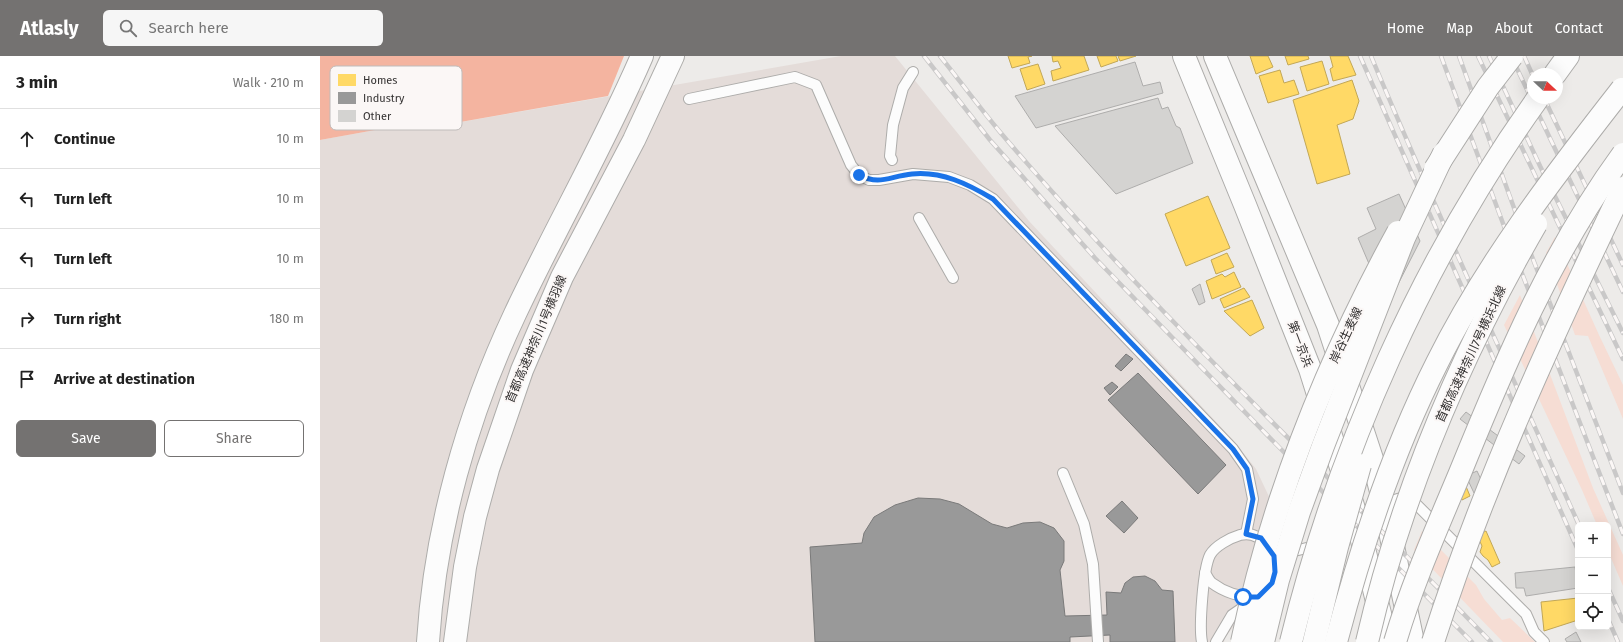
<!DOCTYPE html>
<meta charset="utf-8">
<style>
:root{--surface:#fff;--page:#f6f6f6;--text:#222;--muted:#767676;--line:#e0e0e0;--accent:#747271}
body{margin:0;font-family:"Fira Sans","Noto Sans JP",sans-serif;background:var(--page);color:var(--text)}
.controls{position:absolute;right:12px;bottom:12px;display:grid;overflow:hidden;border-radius:6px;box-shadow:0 4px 16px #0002}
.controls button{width:36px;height:36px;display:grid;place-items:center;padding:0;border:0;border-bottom:1px solid var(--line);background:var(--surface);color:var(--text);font:20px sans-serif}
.compass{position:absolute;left:1207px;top:12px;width:36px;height:36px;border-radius:50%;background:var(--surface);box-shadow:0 4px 16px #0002;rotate:112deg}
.stop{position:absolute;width:12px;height:12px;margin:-9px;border:3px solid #1a73e8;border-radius:50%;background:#fff}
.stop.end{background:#1a73e8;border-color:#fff;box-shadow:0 1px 4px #0008}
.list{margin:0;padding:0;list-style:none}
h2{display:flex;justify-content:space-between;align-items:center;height:52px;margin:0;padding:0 16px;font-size:17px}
h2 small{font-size:13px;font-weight:400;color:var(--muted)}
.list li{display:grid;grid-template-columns:26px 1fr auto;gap:12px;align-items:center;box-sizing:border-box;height:60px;padding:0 16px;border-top:1px solid var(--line)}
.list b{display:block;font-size:15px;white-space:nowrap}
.list em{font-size:13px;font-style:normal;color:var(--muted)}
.actions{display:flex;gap:8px;padding:12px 16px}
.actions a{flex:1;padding:9px 0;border:1px solid var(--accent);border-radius:6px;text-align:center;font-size:14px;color:var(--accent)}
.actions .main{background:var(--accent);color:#fff}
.icon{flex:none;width:22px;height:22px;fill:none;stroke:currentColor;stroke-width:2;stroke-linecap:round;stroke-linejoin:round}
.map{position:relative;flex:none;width:1303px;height:586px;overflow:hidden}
header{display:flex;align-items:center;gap:24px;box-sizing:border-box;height:56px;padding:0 20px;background:var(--accent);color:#fff}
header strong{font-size:19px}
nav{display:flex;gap:22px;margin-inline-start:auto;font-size:14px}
.search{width:280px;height:36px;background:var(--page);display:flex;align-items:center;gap:10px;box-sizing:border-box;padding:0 14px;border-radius:6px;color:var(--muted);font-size:15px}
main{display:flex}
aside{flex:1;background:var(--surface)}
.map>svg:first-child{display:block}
</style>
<header>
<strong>Atlasly</strong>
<div class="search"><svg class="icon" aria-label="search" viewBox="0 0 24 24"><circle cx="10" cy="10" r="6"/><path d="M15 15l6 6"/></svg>Search here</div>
<nav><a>Home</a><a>Map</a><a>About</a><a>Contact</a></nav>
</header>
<main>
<aside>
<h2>3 min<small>Walk · 210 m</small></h2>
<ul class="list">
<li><svg class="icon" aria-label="ahead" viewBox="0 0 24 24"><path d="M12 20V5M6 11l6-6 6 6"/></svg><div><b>Continue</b></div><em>10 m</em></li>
<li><svg class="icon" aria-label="left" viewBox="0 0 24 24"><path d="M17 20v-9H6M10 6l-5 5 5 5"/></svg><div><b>Turn left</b></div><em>10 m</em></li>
<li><svg class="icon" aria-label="left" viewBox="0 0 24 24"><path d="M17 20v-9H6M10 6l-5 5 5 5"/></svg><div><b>Turn left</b></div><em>10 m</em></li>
<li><svg class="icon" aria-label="right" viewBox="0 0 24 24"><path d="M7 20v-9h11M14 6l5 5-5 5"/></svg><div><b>Turn right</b></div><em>180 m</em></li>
<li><svg class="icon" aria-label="arrive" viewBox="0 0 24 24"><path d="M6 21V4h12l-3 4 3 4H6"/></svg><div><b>Arrive at destination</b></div></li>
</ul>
<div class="actions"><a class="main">Save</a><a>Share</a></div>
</aside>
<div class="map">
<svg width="1303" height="586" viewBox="0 0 1303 586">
<rect width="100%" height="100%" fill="#edebe9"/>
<path fill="#e4dcd9" d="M521 0H575L709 165 913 384 936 413 952 447 918 564 905 582 904 586H0V84L83 69 95 74Z"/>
<g fill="#f6ddd4">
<path d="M1235 181 1279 279 1303 329V363L1268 280 1255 279 1226 197Z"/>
<path d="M1200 239 1273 432 1303 499V530L1288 495V469H1277L1262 434 1184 269Z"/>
<path d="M1102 475 1156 529 1164 543 1182 564 1190 562 1215 586H1183L1094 494Z"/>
</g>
<path fill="#f4b4a0" d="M0 0H304L288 40 95 74 83 69 0 84Z"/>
<g fill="#ffd966" stroke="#c2a756">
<path d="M688 0H712L708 1 710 7 692 12Z"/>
<path d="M732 0H764L769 14 733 25 731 15 741 12 738 5 733 6Z"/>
<path d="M777 0H796L798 5 781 11Z"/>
<path d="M798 0H816L800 5Z"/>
<path d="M930 0H948L953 11 936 18Z"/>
<path d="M965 0H988L989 3 968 9Z"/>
<path d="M1010 0H1028L1036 19 1013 25 1010 13 1013 11Z"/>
<path d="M1002 5 1009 28 987 35 980 11Z"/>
<path d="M718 8 725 28 707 34 700 13Z"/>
<path d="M960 14 964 27 974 24 979 38 948 47 939 20Z"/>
<path d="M1032 24 1039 45 1033 63 1017 69 1030 118 997 128 973 44Z"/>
<path d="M888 140 910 192 866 210 845 158Z"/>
<path d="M907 197 914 211 896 218 891 204Z"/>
<path d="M914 216 921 231 892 243 886 225 902 218 905 221Z"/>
<path d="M924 232 930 241 904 252 900 243Z"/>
<path d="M932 244 944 272 930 280 904 255Z"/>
<path d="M1145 428 1150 440 1142 444 1137 432Z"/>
<path d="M1166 475 1180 507 1172 511 1168 504 1163 500 1160 496 1162 490 1157 479Z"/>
<path d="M1258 542V564L1224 575 1221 546Z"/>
</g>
<g fill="#999" stroke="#7a7a7a">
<path d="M806 298 813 303 801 315 795 310Z"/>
<path d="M818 317 906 409 878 438 788 344Z"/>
<path d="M792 326 798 331 790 339 784 332Z"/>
<path d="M598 442 620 443 639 448 672 468 687 472 703 467 720 466 734 472 744 485V505L740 514 745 560 787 559 786 536 801 537 805 527 813 521 825 520 835 525 842 534 853 535 855 586H790V579L750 581V586H495L490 491 542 487 544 477 554 461 575 449Z"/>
<path d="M802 445 818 462 804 477 786 460Z"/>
</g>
<g fill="#d4d3d1" stroke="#aeadac">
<path d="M815 6 823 30 840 26 843 37 716 72 695 40Z"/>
<path d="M838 42 842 53 848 51 856 70 860 72 873 107 796 138 735 70Z"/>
<path d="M1079 138 1100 185 1067 250 1038 182 1056 173 1047 152Z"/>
<path d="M880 228 885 246 879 249 872 233Z"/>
<path d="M1146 356 1205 400 1199 408 1140 363Z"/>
<path d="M1157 415 1165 432 1154 437 1146 420Z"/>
<path d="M1255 511 1258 532 1206 540 1204 532H1196L1195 517Z"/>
<path d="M1256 576 1261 586H1247L1245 583Z"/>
</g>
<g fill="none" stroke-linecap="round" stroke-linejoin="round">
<defs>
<g id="service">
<path d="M369 43 475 21 496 29 531 109 539 119 549 124H559L593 118 629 121 650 129 673 143 913 393 927 413 933 443 926 478"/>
<path d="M572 104 570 100 573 69 583 32 593 16"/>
<path d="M599 162 633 222"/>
<path d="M743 417 764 468 773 508 778 586"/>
<path d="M1064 447 1088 440 1206 558 1214 576 1224 586"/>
<path d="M966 497 999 489"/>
<path d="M885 517C887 520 889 525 892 527 904 536 920 541 934 541"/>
<path d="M882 586C879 571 883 513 890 499 895 490 910 482 920 479 931 476 940 481 947 489"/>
<path d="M896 586 912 559 928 548"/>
</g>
<g id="trunk">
<path d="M864 0 925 149 990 313 1035 456 1067 586"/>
<path d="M895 0 1008 269 1054 409 1064 447 1093 586"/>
</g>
<g id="motorway">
<path d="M1235 18 1248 0"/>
<path d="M108 586C115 473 147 360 195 258 236 171 284 88 322 0"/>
<path d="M135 586 145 511 155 461 168 413 202 314 242 221 314 84 353 0"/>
</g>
</defs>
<use href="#service" stroke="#adacaa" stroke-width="12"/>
<use href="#trunk" stroke="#adacaa" stroke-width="24"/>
<use href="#motorway" stroke="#adacaa" stroke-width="24"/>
<use href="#service" stroke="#fcfcfc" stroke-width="10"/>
<use href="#trunk" stroke="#fcfcfc" stroke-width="22"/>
<use href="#motorway" stroke="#fcfcfc" stroke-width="22"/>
<defs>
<g id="rail">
<path d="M604 0 670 84 775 202 991 424 1152 586"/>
<path d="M620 0C640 25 660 52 680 76 833 256 1007 417 1171 586"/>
<path d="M1040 0 1258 494"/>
<path d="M1051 0C1117 158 1189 313 1259 469"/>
<path d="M1121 0 1191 189 1303 478"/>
<path d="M1139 0 1206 185 1303 437"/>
<path d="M1158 0 1303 303"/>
<path d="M1169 0 1220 110 1303 277"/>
<path d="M1191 0 1303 236"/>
<path d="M1204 0 1213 20"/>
<path d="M1224 42 1303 209"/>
<path d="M1288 532 1303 565"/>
<path d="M1288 563 1298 586"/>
</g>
</defs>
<use href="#rail" stroke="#c9c8c8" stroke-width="4.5"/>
<use href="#rail" stroke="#fbf7f6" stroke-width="3" stroke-dasharray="9" stroke-linecap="butt"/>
<defs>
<g id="tertiary-bridge">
<path d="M1115 113 1168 31 1192 0"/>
<path d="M922 586C952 443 1008 304 1078 176"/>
<path d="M1113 586C1163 429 1232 280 1303 132"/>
</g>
<g id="motorway-bridge">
<path d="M943 586 958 524 979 456 1003 390 1084 182 1124 97"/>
<path d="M971 586C1018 394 1103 203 1218 42"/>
<path d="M994 586 1017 491 1040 409"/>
<path d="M1016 586C1041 491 1072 396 1117 307 1166 208 1234 120 1302 33"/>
<path d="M1047 586C1081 439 1141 298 1216 168"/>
<path d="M1075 586C1092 528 1117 472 1140 417 1185 306 1232 195 1303 98"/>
</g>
</defs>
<use href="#tertiary-bridge" stroke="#adacaa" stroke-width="24" stroke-linecap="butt"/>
<use href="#motorway-bridge" stroke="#adacaa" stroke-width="24" stroke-linecap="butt"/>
<use href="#tertiary-bridge" stroke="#fcfcfc" stroke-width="22"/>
<use href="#motorway-bridge" stroke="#fcfcfc" stroke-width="22"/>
</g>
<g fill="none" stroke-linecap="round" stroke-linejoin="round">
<path stroke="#1a73e8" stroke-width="5" d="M539 119C560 130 570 120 592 118 622 115 648 128 673 143L913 393 927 413 933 443 926 478 941 482 954 500 955 516 952 527 938 541H923"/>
</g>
<g text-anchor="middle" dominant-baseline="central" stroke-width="4" stroke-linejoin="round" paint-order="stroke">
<g font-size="12" fill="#333131" stroke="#fbf7f6">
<text transform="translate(1026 279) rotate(-65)">岸谷生麦線</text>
<text transform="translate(216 283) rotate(-67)">首都高速神奈川1号横羽線</text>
<text transform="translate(980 288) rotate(69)">第一京浜</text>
<text transform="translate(1151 298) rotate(-65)">首都高速神奈川7号横浜北線</text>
</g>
</g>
<rect x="10" y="10" width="132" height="64" rx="6" fill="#fbf7f6" stroke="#bfbcbb" stroke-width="1"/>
<rect x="18" y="18" width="18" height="12" fill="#ffd966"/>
<rect x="18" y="36" width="18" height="12" fill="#999"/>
<rect x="18" y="54" width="18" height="12" fill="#d4d3d1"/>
<g font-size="11" fill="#333131">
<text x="43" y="28">Homes</text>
<text x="43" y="46">Industry</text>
<text x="43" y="64">Other</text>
</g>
</svg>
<div class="controls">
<button>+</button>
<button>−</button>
<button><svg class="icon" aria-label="locate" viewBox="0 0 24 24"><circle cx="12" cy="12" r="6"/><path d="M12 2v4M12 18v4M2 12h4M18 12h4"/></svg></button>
</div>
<svg class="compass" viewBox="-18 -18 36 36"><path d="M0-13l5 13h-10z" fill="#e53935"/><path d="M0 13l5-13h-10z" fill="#767676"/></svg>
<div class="stop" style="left:923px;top:541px"></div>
<div class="stop end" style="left:539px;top:119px"></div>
</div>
</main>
